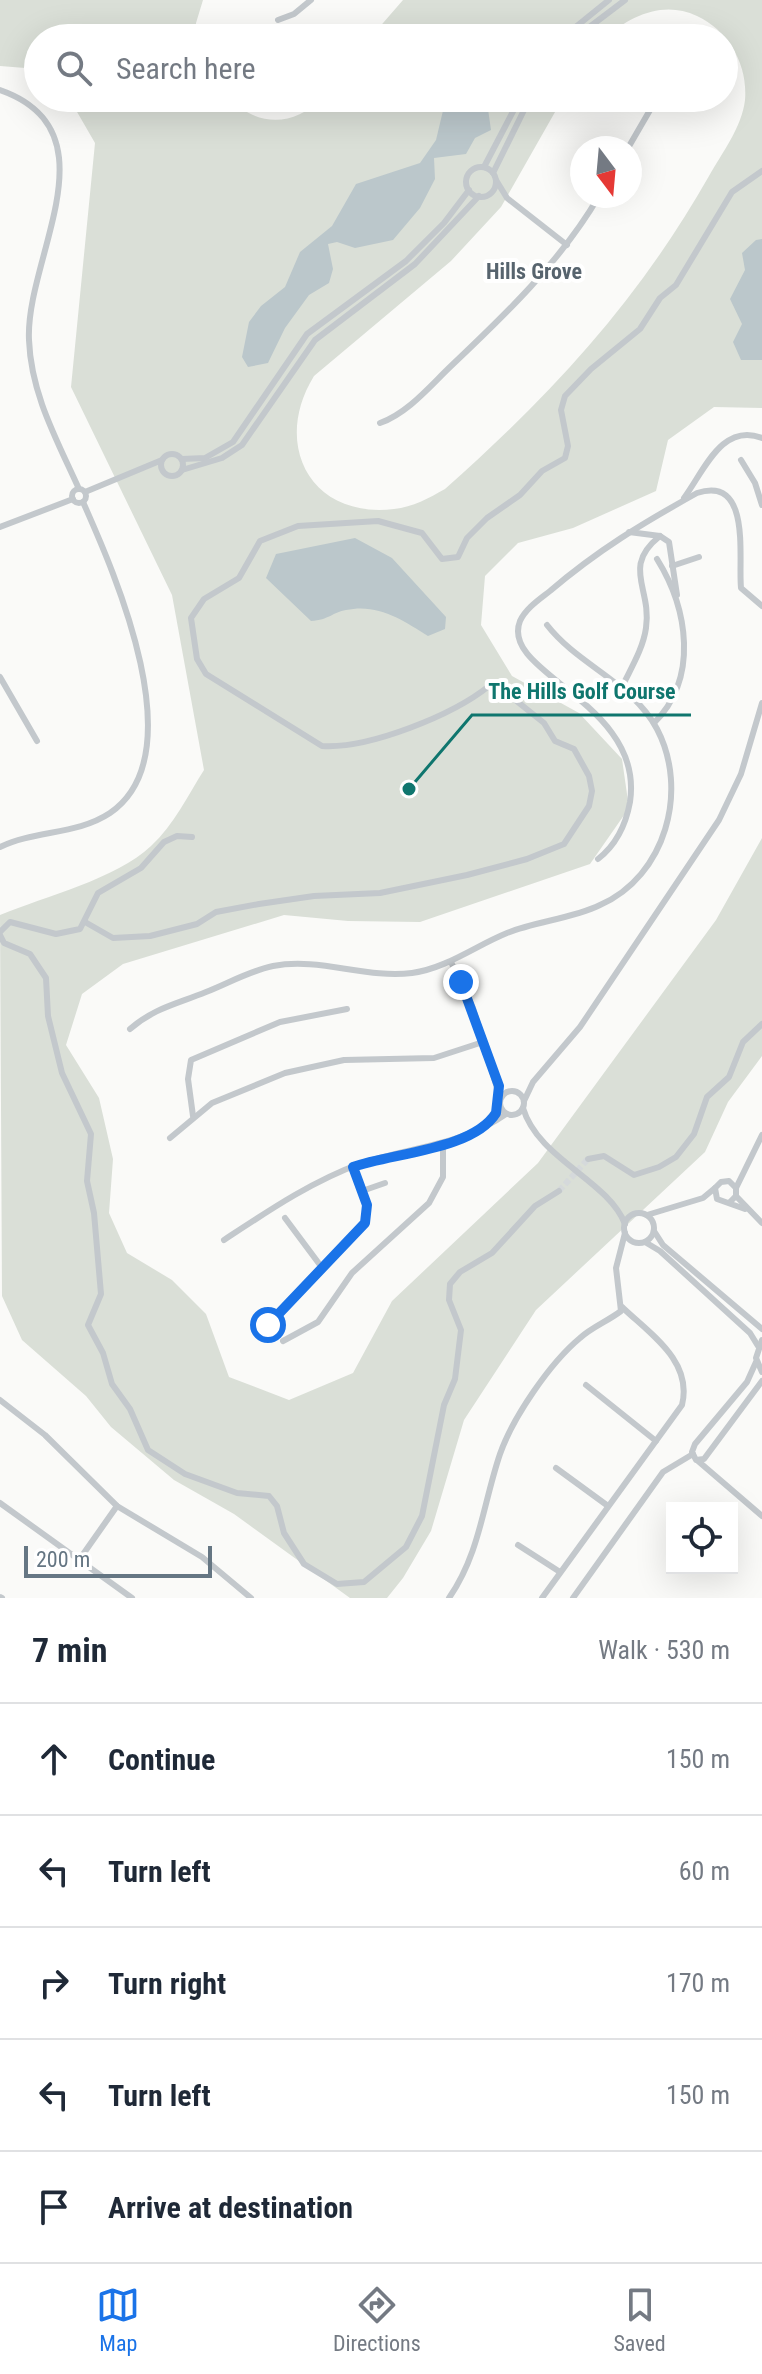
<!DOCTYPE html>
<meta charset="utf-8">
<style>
:root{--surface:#fff;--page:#f6f6f7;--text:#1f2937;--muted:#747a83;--line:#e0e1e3;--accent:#1a73e8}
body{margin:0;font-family:"Roboto Condensed",sans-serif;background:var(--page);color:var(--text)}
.controls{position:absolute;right:24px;bottom:24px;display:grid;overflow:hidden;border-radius:0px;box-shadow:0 8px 32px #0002}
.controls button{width:72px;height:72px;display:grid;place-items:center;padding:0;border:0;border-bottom:2px solid var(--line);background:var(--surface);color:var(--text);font:40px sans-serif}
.compass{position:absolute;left:570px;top:136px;width:72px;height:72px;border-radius:50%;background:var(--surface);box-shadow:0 8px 32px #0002;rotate:164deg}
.scale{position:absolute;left:24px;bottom:20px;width:188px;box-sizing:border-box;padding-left:8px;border:4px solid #657683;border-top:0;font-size:22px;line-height:28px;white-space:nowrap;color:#657683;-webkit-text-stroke:6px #fff;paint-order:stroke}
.stop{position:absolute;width:24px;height:24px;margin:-18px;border:6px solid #1a73e8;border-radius:50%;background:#fff}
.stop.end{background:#1a73e8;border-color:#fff;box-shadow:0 2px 8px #0008}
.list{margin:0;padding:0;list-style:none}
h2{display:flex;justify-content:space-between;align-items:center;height:104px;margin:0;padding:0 32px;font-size:34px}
h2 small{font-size:26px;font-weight:400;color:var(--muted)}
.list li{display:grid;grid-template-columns:52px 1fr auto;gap:24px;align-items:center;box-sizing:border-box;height:112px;padding:0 32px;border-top:2px solid var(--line)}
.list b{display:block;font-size:30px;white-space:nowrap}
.list em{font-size:26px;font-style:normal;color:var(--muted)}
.icon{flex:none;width:44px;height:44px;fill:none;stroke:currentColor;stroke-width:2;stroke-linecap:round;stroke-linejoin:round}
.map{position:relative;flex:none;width:762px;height:1598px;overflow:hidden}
.search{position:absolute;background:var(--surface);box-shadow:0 8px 32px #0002;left:24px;right:24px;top:24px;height:88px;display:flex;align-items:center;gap:20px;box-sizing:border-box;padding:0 28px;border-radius:44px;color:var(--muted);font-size:30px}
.sheet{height:664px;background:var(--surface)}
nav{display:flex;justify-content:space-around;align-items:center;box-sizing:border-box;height:112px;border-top:2px solid var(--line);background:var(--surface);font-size:22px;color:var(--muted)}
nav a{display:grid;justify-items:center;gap:4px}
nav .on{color:var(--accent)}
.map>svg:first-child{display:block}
</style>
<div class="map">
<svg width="762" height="1598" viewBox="0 0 762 1598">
<rect width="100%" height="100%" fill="#fafaf8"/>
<g fill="#dadfd7">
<path d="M0 0H203L196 23V38H38V69L0 66Z"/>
<path d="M403 0H762V408L714 407 668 440 656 491 573 528 518 543 485 576 481 625 512 676 579 713 622 759 629 808 590 864 420 922 348 921 284 915 123 964 82 994 66 1045 99 1098 113 1159 109 1213 127 1253 172 1280 206 1314 229 1377 289 1400 353 1373 392 1301 538 1163 716 920 762 838V1056L728 1102 705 1152 536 1310 464 1420 431 1531 403 1578 387 1598H350L234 1514 174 1480 111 1427 86 1396 22 1340 2 1296 0 915C46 896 116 879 151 846 174 825 188 795 204 770L172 595 71 387 95 143 69 98H229C257 127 294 127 322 98H563L501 207 451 261 314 376C272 444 310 519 394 509 413 507 429 498 445 489 552 394 638 301 709 176 722 153 742 127 745 100 748 65 729 31 697 16 663 0 631 16 604 38H370Z"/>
</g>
<g fill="#bbc7cb">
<path d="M446 98H505L488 109 491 130 475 138 466 154 434 158 435 179 420 208 393 240 355 248 337 242 328 244 333 269 329 283 309 295 285 328 268 363 248 367 242 357 249 322 261 306 285 287 300 252 332 226 356 184 420 163 436 140Z"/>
<path d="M762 239V360H741L733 342 742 324 730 299 745 270 742 253 756 240Z"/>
<path d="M355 538 392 558 446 617 445 629 428 636C403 620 378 603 346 610 333 612 329 620 311 621L266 578 276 554Z"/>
</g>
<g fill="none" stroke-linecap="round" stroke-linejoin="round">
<path stroke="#d5d9db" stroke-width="6" stroke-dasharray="6 3" stroke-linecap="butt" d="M559 1191 588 1159"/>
<g stroke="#c3c8cc" stroke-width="6">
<path d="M278 20 294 14 311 0"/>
<path d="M562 38 609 0"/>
<path d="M575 38 625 0"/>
<path d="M0 90C117 131 25 258 29 340 31 394 57 440 79 489"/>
<path d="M628 148 657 98"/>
<path d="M484 167 520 98"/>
<circle cx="481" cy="182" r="15"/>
<path d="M493 173 530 98"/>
<path d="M496 180 507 198 567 245"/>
<path d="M380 423C408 413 430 386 451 366 506 314 561 261 599 196"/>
<circle cx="172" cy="465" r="11"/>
<path d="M182 459 205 458 233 442 307 334 406 261 444 223 469 190"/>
<path d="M741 460 755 483 762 505"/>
<path d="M182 470 222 458 242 445 315 340 415 264 479 196"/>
<circle cx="79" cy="496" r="7"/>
<path d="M85 492 162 460"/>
<path d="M684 498C704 471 722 422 762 438"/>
<path d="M0 527 73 499"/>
<path d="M629 532 660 536 669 542 677 595"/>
<path d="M672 566 699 557"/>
<path d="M0 677 37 741"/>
<path d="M622 687C631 668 643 649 646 628 652 588 621 567 660 536"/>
<path d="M654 723C699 678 688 609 657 559"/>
<path d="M0 847C35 830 77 835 110 813 195 755 115 574 83 502"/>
<path d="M598 859C616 845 626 824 630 802 645 702 499 674 520 621 526 608 540 599 550 591 598 550 643 523 697 493 752 475 738 558 741 588L762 606"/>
<path d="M85 922 113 938 150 936 197 924 216 912 259 904 314 896 380 893 467 875 527 859 564 844 589 806 592 791 589 776 574 749 555 741 544 723 498 686H489C453 715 369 749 322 746L206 674 197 659 191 618 204 599 239 578 260 541 298 526 378 521 422 533 442 559 458 557 467 538 487 518 520 495 542 471 565 458 568 446 561 410 565 396 591 369 640 329 660 298 676 285 732 192 762 171"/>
<path d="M0 932 10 922 56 934 80 929 98 893 141 868 164 842 177 836 192 837"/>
<path d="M0 935 4 943 30 954 46 978 48 1016 62 1073 91 1134 87 1181 94 1213 101 1294 88 1325 103 1353 112 1384 130 1409 148 1450 185 1474 237 1493 269 1496 277 1506 284 1533 304 1564 337 1584 364 1582 406 1547 422 1516 444 1405 455 1379 461 1330 449 1300 450 1284 460 1272 492 1253 535 1206 559 1191"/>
<path d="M451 962 473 1008 500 1098"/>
<path d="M130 1029C154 1008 177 1004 206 992 229 983 249 971 273 966 320 957 366 979 412 973 447 968 475 946 507 933 537 921 571 919 600 905 666 876 689 790 657 729 632 682 579 666 547 625"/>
<circle cx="512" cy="1103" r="12"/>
<path d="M524 1101 533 1082 580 1027 719 820 741 774 762 703"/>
<path d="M523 1108C538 1159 608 1180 625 1224"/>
<path d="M193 1116 188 1079 191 1060 280 1022 347 1009"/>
<path d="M170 1138 212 1103 285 1073 344 1060 434 1058 483 1042"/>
<path d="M588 1159 604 1156 634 1175 659 1167 676 1157 694 1134 707 1097 729 1077 743 1042 762 1024"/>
<path d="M736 1188 762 1135"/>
<path d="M362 1191 385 1183"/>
<path d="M736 1196 762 1223"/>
<path d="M730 1202 736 1196V1188L729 1181 721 1182 715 1188 717 1199 745 1209"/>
<circle cx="639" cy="1228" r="15"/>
<path d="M647 1215 703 1198 715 1188"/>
<path d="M285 1218 323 1269"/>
<path d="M654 1231 663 1245 762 1329"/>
<path d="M224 1240C268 1211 312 1181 362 1163 412 1147 462 1145 506 1114"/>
<path d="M645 1242 660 1251 750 1333 758 1346"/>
<path d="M268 1325 365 1223 367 1205 353 1167"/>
<path d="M762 1340 756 1358 762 1372"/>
<path d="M283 1341 318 1322 352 1273 429 1203 443 1177V1145"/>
<path d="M756 1362 747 1382 695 1444 692 1452 696 1460 704 1459 762 1381"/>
<path d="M586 1385 656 1441"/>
<path d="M0 1400 45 1435 117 1506 202 1557 251 1598"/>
<path d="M698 1461 762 1516"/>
<path d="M556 1468 608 1506"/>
<path d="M0 1503 132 1598"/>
<path d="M518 1545 560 1572"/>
<path d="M79 1560 117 1506"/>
<path d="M0 1597 2 1598"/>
<path d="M449 1598C480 1553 483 1504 500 1454 513 1417 550 1363 580 1338 592 1327 608 1321 621 1311L616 1268 625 1233"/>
<path d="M542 1598 682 1405C693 1361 650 1334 622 1307"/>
<path d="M573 1598 663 1472 693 1454"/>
</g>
</g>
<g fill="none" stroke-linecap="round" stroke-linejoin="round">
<path stroke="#1a73e8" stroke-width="10" d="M268 1325 365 1223 367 1205 353 1167C392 1153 473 1150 496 1113L499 1086 461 982"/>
</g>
<g text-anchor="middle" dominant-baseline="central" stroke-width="8" stroke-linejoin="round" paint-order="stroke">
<g font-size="22" font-weight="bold" fill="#57646e" stroke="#fff">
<text x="534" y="271">Hills Grove</text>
</g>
</g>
<path fill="none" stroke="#0f766e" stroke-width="3" d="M409 789L472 715H691"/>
<circle fill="#0f766e" stroke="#fff" stroke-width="3" cx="409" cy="789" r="8"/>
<g font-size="22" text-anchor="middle" font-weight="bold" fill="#0f766e" stroke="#fff" stroke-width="8" stroke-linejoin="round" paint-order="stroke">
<text x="582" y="699">The Hills Golf Course</text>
</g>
</svg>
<div class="controls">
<button><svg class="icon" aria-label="locate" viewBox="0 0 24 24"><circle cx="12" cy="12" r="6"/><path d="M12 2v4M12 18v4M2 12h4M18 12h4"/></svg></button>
</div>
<svg class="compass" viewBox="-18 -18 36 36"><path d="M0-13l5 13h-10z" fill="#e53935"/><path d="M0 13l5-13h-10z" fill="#747a83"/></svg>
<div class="scale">200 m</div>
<div class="stop" style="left:268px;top:1325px"></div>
<div class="stop end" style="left:461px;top:982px"></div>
<div class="search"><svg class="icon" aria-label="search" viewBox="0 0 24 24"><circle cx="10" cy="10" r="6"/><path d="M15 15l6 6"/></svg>Search here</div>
</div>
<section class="sheet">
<h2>7 min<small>Walk · 530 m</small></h2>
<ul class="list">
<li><svg class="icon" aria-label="ahead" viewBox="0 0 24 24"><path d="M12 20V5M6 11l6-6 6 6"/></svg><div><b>Continue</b></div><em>150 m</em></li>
<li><svg class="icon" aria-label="left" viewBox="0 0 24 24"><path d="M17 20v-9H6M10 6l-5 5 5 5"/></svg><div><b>Turn left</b></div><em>60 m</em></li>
<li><svg class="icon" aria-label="right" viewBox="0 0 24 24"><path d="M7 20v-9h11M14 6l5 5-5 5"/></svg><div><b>Turn right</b></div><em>170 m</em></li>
<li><svg class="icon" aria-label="left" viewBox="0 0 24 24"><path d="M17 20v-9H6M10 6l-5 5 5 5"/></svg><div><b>Turn left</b></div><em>150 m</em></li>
<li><svg class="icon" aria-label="arrive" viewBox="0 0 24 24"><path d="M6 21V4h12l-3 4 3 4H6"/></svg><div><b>Arrive at destination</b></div></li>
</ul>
</section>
<nav>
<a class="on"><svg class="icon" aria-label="map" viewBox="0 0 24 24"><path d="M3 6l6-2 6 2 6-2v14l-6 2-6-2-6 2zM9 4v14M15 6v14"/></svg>Map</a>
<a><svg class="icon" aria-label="directions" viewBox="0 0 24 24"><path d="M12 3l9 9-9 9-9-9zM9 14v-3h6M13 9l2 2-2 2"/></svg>Directions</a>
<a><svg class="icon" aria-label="saved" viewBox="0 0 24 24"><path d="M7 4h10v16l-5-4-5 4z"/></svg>Saved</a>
</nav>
